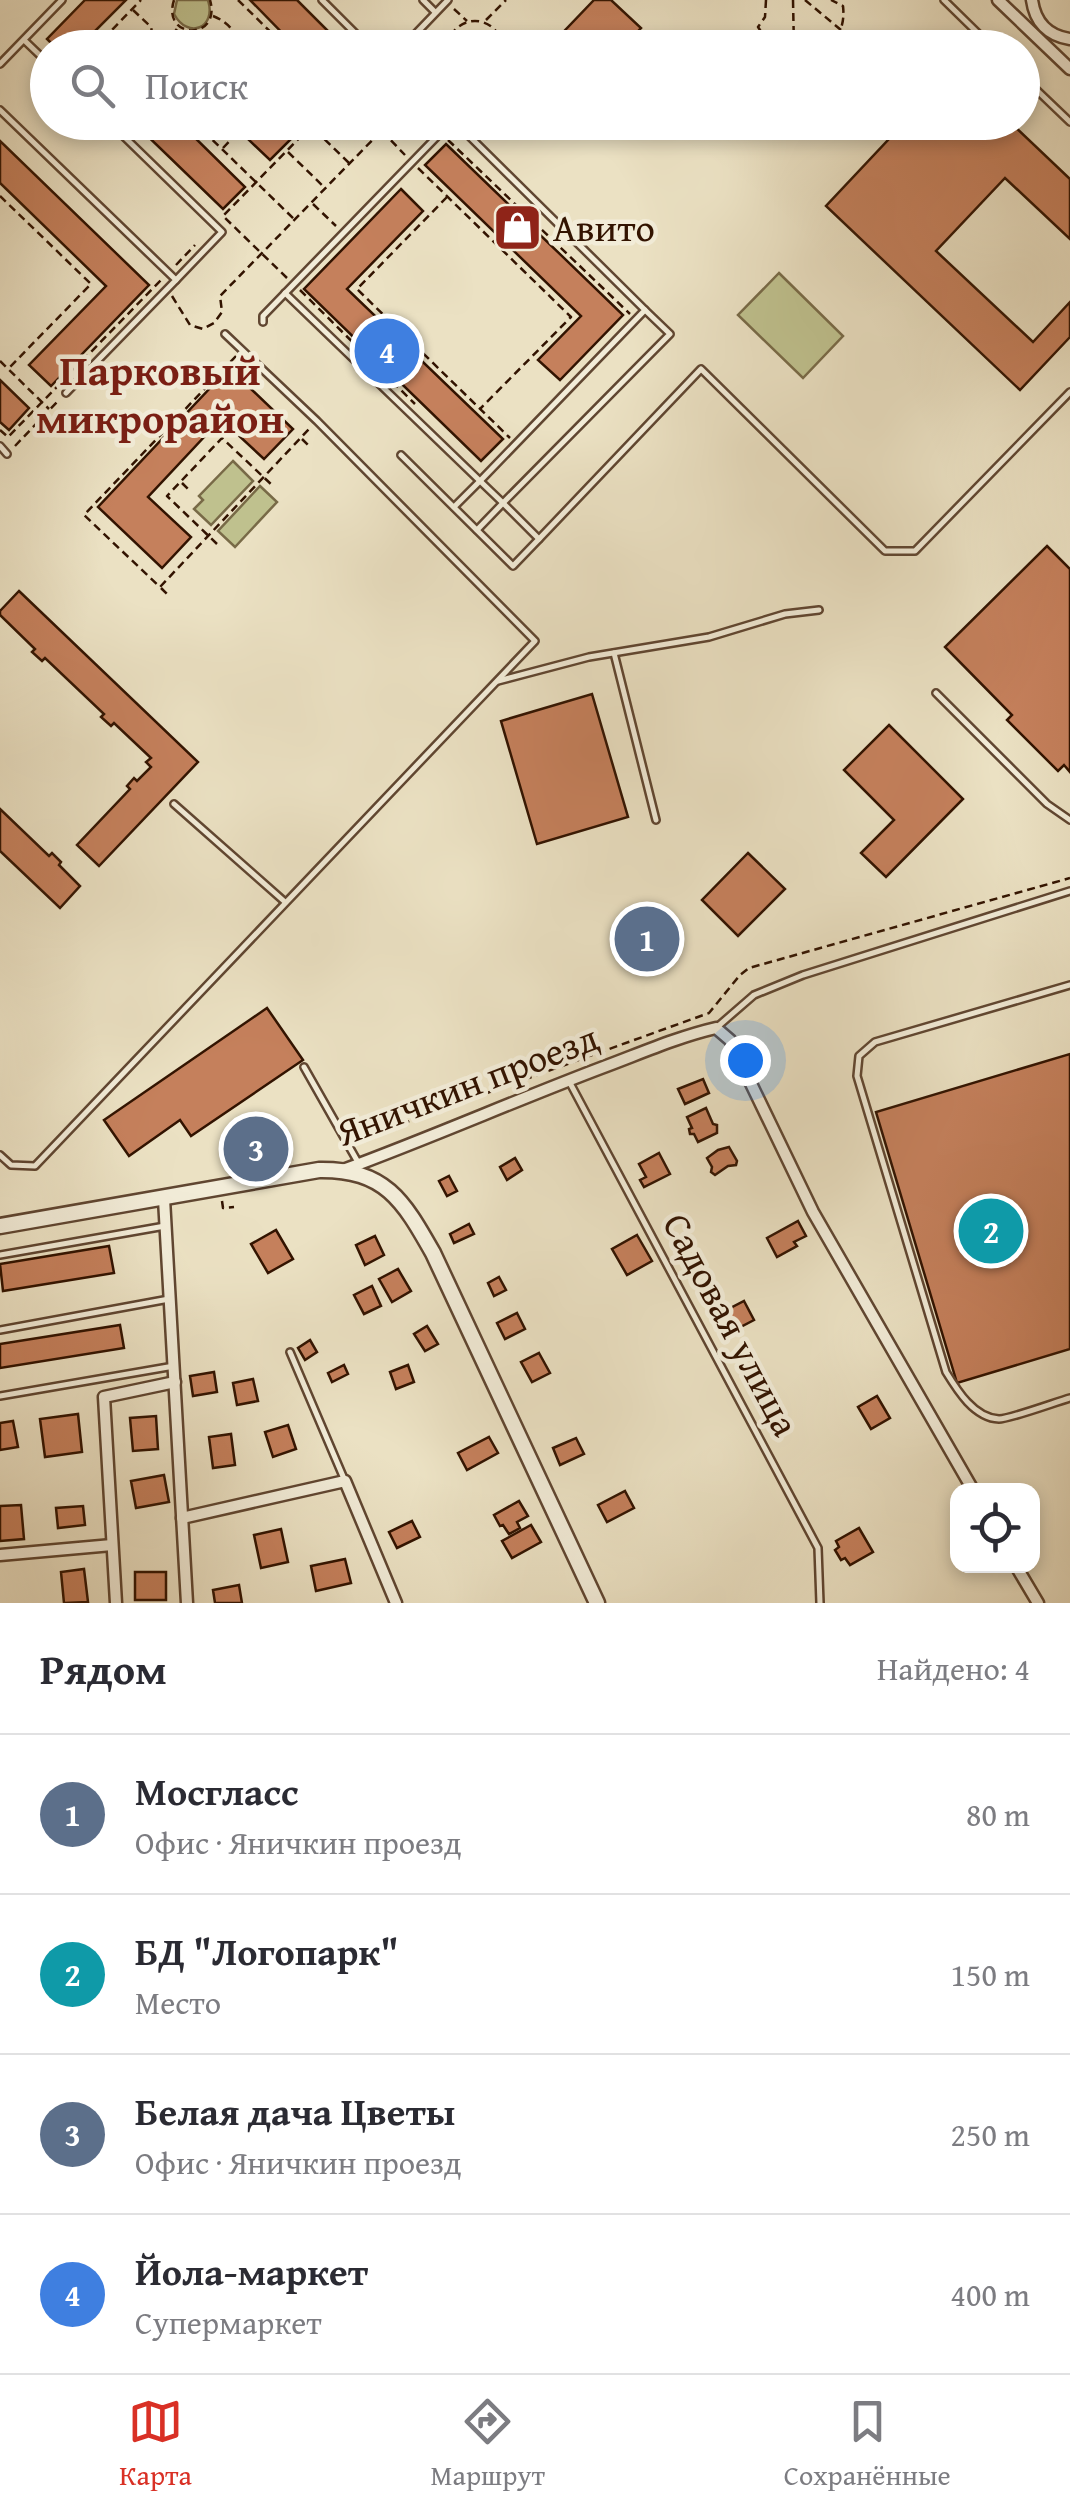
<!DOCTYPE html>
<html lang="ru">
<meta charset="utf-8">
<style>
:root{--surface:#fff;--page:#f2f2f3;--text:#2b2b33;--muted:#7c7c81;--line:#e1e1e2;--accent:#d93025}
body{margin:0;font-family:"Gentium Book Plus",serif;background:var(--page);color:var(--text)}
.controls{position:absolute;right:30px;bottom:30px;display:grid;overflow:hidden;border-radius:20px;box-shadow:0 5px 15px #0003}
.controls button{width:90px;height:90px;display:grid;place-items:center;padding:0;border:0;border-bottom:2px solid var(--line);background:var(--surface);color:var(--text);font:50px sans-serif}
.you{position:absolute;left:745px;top:1060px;width:35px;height:35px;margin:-25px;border:8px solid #fff;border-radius:50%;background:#1a73e8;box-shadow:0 0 0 15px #1a73e833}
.badge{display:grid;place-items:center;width:65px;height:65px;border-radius:50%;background:var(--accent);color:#fff;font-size:32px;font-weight:700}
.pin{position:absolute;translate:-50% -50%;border:5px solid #fff;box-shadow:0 2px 10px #0006}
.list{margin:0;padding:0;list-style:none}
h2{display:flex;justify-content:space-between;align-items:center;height:130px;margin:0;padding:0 40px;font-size:42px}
h2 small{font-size:32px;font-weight:400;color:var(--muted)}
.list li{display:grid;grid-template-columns:65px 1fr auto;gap:30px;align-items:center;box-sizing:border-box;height:160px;padding:0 40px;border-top:2px solid var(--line)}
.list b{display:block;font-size:38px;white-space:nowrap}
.list p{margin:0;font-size:32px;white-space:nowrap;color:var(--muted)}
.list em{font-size:32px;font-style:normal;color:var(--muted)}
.icon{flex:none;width:55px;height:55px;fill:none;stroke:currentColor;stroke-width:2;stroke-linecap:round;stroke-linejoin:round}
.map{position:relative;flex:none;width:1070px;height:1603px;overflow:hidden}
.search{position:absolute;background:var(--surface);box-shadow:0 5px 15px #0003;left:30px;right:30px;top:30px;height:110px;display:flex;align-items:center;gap:25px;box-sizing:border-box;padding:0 35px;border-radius:55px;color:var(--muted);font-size:38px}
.sheet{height:770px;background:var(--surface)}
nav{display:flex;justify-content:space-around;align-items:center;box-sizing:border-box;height:140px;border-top:2px solid var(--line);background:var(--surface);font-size:28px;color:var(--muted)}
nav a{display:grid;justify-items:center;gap:5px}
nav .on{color:var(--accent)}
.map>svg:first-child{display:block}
</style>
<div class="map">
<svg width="1070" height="1603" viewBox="0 0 1070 1603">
<rect width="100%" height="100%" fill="#ebe1c3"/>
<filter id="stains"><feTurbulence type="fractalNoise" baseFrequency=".002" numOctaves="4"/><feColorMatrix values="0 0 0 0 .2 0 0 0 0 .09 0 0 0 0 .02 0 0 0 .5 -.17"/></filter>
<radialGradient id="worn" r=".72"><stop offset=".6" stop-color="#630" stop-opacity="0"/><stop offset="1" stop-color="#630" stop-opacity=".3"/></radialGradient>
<g fill="#bfc18e" stroke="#786a47" stroke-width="2.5">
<path d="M177 0H208C217 28 188 40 174 14Z"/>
<path d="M779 273 843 336 803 378 738 315Z"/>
<path d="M233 461 253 481 211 525 194 509 203 500 199 496Z"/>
<path d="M260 486 277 502 235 547 218 531Z"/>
</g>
<g fill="#c5805c" stroke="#321300" stroke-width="2.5">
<path d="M85 0H126L90 36 102 48H56L47 39Z"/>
<path d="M250 0H297L345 48H297Z"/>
<path d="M594 0H611L641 28 622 48 614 41 608 48H548Z"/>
<path d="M133 122H179L245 187 223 209Z"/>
<path d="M267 122H308L270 160 249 140Z"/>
<path d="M905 122H1010L1070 179V239L1005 178 936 251 1033 342 1070 302V337L1020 390 826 206Z"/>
<path d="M0 141 149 285 51 386 29 365 106 286 0 183Z"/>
<path d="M446 144 623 315 560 380 538 360 581 316 425 165Z"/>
<path d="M401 189 423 211 347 289 503 439 481 461 304 289Z"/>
<path d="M229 368 293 429 264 459 221 419 148 497 191 537 162 568 98 507Z"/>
<path d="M0 380 29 408 9 430 0 422Z"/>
<path d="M1047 546 1070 569V772L1064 765 1058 771 1007 720 1012 715 945 647Z"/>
<path d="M19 591 198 762 99 866 77 845 130 789 127 786 134 778 137 781 151 767 146 762 151 758 114 723 111 726 101 717 104 714 45 658 42 661 32 652 35 649 0 615V611Z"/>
<path d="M592 694 628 817 537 844 501 721Z"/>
<path d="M889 725 963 799 886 877 861 853 894 820 844 770Z"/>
<path d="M0 809 49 856 52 853 61 862 59 865 80 886 60 908 0 851Z"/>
<path d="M748 853 785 889 738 936 702 900Z"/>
<path d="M267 1008 303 1060 191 1136 180 1120 129 1156 104 1120Z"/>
<path d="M1070 1054V1349L957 1383 876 1112Z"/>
<path d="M703 1079 709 1093 685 1104 678 1089Z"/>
<path d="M706 1108 713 1124 717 1125V1133L698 1142 694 1134H690L689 1129 692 1128 687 1117Z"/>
<path d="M269 1132 275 1143 243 1162 237 1150Z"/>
<path d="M729 1147 737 1161 736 1165 728 1166 715 1175 711 1172 712 1167 707 1158 718 1150Z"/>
<path d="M659 1153 670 1174 644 1187 640 1180 646 1177 639 1164Z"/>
<path d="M515 1158 522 1170 507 1180 500 1167Z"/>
<path d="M449 1176 457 1191 447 1196 439 1181Z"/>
<path d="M798 1221 806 1236 794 1242 797 1246 777 1257 767 1238Z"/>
<path d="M469 1224 474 1234 454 1243 450 1234Z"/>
<path d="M276 1230 293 1259 268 1273 251 1244Z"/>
<path d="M637 1235 652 1261 627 1275 612 1249Z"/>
<path d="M375 1236 384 1255 365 1265 356 1245Z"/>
<path d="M109 1246 114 1273 3 1291 0 1264Z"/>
<path d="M398 1269 411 1291 392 1302 379 1279Z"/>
<path d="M499 1277 506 1290 494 1296 488 1283Z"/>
<path d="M372 1286 381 1306 364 1314 354 1295Z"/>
<path d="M744 1301 754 1320 727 1334 717 1315Z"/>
<path d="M517 1313 525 1329 505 1339 497 1323Z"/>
<path d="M120 1325 124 1348 0 1368V1344Z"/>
<path d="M427 1326 438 1344 425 1351 414 1334Z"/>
<path d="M310 1340 317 1352 305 1360 298 1348Z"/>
<path d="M539 1353 550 1373 532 1382 521 1362Z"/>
<path d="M344 1365 348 1374 332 1382 328 1373Z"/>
<path d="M408 1365 414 1382 396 1389 390 1372Z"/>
<path d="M214 1372 217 1392 193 1396 190 1376Z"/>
<path d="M253 1379 258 1401 237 1405 233 1383Z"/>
<path d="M877 1396 890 1418 871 1429 858 1407Z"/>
<path d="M78 1414 82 1452 45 1457 40 1419Z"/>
<path d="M156 1416 158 1449 133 1451 130 1418Z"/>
<path d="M13 1421 18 1447 0 1450V1423Z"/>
<path d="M288 1425 296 1449 273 1457 265 1432Z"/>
<path d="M231 1434 235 1465 213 1468 209 1437Z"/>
<path d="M489 1437 498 1453 467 1470 458 1453Z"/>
<path d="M576 1438 584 1454 560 1465 553 1448Z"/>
<path d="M164 1475 169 1502 136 1508 131 1481Z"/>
<path d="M625 1491 634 1508 607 1522 598 1505Z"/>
<path d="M519 1501 528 1516 517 1522 520 1528 509 1534 503 1525 500 1526 494 1515Z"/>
<path d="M21 1505 24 1539 0 1541V1506Z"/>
<path d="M83 1506 85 1525 58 1528 56 1508Z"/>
<path d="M412 1521 420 1537 397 1548 389 1532Z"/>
<path d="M531 1525 541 1542 512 1558 502 1541Z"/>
<path d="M859 1528 873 1552 850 1565 845 1558 841 1560 835 1550 839 1547 836 1541Z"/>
<path d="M281 1529 288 1562 261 1568 254 1535Z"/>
<path d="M345 1559 351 1583 316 1591 311 1566Z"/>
<path d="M84 1569 88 1602 64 1603 61 1572Z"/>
<rect x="135" y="1572" width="31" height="28"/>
<path d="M239 1585 242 1603H215L213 1590Z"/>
</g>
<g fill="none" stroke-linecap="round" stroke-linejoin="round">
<defs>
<g id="service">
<path d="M322 0 370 48"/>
<path d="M423 0 435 12"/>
<path d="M944 0 993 48"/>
<path d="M24 40 48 63"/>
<path d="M402 48 448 0"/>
<path d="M0 64 62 0"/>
<path d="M1022 76 1070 122"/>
<path d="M0 110 176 280 66 393"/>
<path d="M109 122 222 232 176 280"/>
<path d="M285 293 480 481 645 310 455 122"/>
<path d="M263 322V316L451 122"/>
<path d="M0 446 7 454"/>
<path d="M401 455 513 566 539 539"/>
<path d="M454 507 480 481 503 503 670 334 645 310"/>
<path d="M477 530 503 503 539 539 701 369 885 551H915L1070 392"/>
<path d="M614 653 656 820"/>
<path d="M498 681 589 657 709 637 785 614 819 610"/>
<path d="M936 693 1047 804 1070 820"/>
<path d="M174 804 285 902"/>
<path d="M1070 985 875 1042 859 1056 857 1076 946 1372C957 1390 974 1418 999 1419 1010 1419 1056 1402 1070 1398"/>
<path d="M716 1028 754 995 803 975 1070 891"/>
<path d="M304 1067 359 1164"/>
<path d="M570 1083 818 1548 820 1603"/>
<path d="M0 1155 11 1165 35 1166 535 641 317 421 225 334"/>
<path d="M0 1255 165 1226"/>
<path d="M0 1330 169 1299"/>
<path d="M290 1352 345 1481"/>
<path d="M0 1396 174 1366"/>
</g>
<g id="minor">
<path d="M998 0 1070 69"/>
<path d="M1032 0C1035 22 1048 36 1070 39"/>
<path d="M343 1170C430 1138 514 1101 601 1068 639 1054 677 1037 716 1028L730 1040 813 1212 973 1490"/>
<path d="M164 1199 187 1603"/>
<path d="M182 1518 345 1481 396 1603"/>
<path d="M0 1555 112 1545"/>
<path d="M1016 1566 1038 1603"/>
<path d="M116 1603 104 1397 175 1382"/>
</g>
<path id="tertiary" d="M0 1226 319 1170C385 1169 403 1200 433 1253L597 1603"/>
</defs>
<use href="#service" stroke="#604631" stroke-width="10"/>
<use href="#minor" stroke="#604631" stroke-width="15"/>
<use href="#tertiary" stroke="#604631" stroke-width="19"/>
<g stroke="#321300" stroke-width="2.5" stroke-dasharray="8 5" stroke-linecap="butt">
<path d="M174 0C161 40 222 41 210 0"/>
<path d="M238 0 287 48"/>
<path d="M766 0 765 17 758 27 772 48"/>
<path d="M793 0 794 48"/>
<path d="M805 0 841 30"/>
<path d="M454 9 467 21"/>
<path d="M133 10 151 27 155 48"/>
<path d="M213 16C228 22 237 32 239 48"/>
<path d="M486 20 506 0"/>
<path d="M198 31 211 48"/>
<path d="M116 48 105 37 141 0"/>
<path d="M169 48 172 36 178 27"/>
<path d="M446 48C454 12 496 12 504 48"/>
<path d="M829 48C840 35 845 23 843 6L831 0"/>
<path d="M194 122 294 219"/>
<path d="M382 131 405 155"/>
<path d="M321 132 330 122"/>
<path d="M448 140 630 314"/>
<path d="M223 148 248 122"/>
<path d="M288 152 325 188"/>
<path d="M418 168 571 317 480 409"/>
<path d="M0 196 91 284 8 369"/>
<path d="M447 197 357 289 510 438"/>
<path d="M313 204 336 226"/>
<path d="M176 265 195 245"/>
<path d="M287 278 223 216 311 126 350 164"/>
<path d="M300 290 415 404"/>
<path d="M172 296 190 325 203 329 214 323 222 312 220 296 390 122"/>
<path d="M236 356 84 515 160 587 309 429"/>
<path d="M0 361 49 409"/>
<path d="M0 430 8 437 163 278"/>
<path d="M302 439 310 447"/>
<path d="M15 446 58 401"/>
<path d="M182 483 191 492"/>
<path d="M217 544 167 496 222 438 273 486"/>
<path d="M161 588 169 596"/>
<path d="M365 1137 709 1013 740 975 749 968 1070 878"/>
<path d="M222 1201 223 1208 234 1207"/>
</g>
<use href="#service" stroke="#f2ecd8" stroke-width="5"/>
<use href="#minor" stroke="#f2ecd8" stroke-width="10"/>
<use href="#tertiary" stroke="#f2ecd8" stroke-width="14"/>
</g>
<defs>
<symbol id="shop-square" viewBox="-11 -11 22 22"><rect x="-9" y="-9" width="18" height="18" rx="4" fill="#8f2418" stroke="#f2ecd8"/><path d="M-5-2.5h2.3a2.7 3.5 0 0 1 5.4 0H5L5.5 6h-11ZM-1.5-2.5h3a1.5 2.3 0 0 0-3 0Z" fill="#fff"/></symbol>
</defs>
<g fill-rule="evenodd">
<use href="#shop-square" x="490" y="200" width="55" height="55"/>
</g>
<g text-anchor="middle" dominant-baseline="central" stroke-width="9" stroke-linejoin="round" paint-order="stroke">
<g font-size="38" fill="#321300" stroke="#f2ecd8" text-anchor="start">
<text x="553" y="227">Авито</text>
</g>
<g font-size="38" fill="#321300" stroke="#f2ecd8">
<text transform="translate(467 1084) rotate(-21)">Яничкин проезд</text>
<text transform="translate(732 1324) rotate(62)">Садовая улица</text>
</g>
<g font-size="42" font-weight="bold" fill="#7a1f14" stroke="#f2ecd8">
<text x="160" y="369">Парковый<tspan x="160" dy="48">микрорайон</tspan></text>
</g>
</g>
<rect width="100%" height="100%" filter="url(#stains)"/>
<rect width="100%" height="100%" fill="url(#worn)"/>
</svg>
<div class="controls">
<button><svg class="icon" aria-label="locate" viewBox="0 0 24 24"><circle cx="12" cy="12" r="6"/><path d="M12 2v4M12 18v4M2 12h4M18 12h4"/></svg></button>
</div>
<div class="you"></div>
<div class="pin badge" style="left:647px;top:939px;background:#5c6f8a">1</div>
<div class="pin badge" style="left:991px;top:1231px;background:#0f9aa8">2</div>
<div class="pin badge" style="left:256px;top:1149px;background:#5c6f8a">3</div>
<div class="pin badge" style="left:387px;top:351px;background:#3f7fe0">4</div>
<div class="search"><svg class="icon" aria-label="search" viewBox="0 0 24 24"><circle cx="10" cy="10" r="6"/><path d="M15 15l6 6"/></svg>Поиск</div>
</div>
<section class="sheet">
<h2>Рядом<small>Найдено: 4</small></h2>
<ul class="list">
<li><span class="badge" style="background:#5c6f8a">1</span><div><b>Мосгласс</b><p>Офис · Яничкин проезд</p></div><em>80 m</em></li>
<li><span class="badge" style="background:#0f9aa8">2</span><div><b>БД &quot;Логопарк&quot;</b><p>Место</p></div><em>150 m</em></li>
<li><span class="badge" style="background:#5c6f8a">3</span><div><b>Белая дача Цветы</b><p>Офис · Яничкин проезд</p></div><em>250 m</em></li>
<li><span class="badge" style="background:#3f7fe0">4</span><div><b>Йола-маркет</b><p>Супермаркет</p></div><em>400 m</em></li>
</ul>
</section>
<nav>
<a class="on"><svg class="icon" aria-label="map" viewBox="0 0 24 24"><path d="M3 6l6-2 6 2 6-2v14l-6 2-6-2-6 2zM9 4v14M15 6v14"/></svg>Карта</a>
<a><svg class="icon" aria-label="directions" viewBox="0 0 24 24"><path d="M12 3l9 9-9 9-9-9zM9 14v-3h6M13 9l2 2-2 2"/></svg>Маршрут</a>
<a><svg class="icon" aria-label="saved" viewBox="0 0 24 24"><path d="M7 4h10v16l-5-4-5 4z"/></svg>Сохранённые</a>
</nav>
